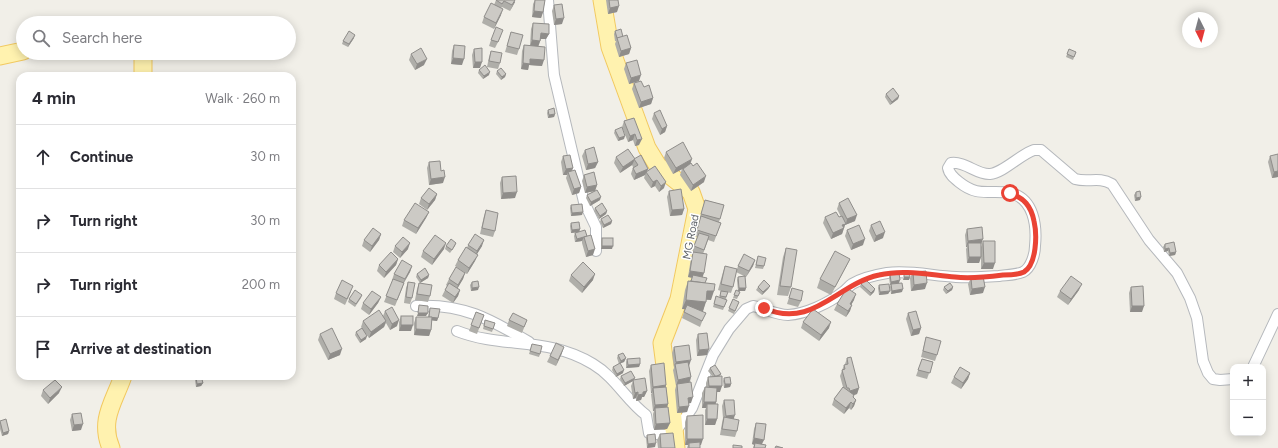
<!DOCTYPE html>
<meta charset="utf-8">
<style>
:root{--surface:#fff;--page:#f7f7f7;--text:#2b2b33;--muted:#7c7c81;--line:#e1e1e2}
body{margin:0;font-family:Figtree,sans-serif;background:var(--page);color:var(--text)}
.controls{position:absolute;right:12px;bottom:12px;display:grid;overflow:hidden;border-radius:8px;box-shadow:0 2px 10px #0003}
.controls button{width:36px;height:36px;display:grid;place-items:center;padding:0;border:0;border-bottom:1px solid var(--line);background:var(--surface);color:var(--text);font:20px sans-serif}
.compass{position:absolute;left:1182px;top:12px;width:36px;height:36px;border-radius:50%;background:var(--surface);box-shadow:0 2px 10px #0003;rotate:174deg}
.stop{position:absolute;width:12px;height:12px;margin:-9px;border:3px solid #ea4335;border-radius:50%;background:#fff}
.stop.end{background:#ea4335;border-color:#fff;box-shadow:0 1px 4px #0008}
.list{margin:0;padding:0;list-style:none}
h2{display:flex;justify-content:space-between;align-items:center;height:52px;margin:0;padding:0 16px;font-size:17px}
h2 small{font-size:13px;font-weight:400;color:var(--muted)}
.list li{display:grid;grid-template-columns:26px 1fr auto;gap:12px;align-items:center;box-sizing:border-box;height:64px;padding:0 16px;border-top:1px solid var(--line)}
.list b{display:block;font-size:15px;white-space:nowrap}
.list em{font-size:13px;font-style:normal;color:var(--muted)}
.icon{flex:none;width:22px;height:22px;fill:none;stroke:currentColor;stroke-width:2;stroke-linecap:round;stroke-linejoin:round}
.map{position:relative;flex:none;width:1278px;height:448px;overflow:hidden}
.search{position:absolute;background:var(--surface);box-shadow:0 2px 10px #0003;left:16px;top:16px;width:280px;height:44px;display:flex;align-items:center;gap:10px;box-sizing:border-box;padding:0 14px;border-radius:22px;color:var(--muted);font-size:15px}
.panel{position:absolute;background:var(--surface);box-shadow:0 2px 10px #0003;left:16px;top:72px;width:280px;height:308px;border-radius:12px}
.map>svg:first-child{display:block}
</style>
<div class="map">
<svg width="1278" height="448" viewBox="0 0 1278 448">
<rect width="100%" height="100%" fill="#f1efe8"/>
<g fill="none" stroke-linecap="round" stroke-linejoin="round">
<defs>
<g id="street">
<path d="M548 0 554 75 584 202 596 227V251"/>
<path d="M416 306C462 303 490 319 529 342"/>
<path d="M457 331C503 349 547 336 593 364 615 377 627 401 646 415L649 433 664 435 674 434 692 408 713 355 729 329 746 309 753 306C765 308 775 315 788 315 806 314 829 303 843 292 846 290 849 286 852 284 862 278 875 275 887 273 910 270 933 276 956 277 970 278 985 277 999 276 1006 275 1016 275 1023 272 1031 268 1035 254 1035 246 1037 226 1034 198 1010 193 989 189 979 198 959 182 954 178 949 174 948 168L951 163C965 161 977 175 990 174 1003 173 1021 154 1034 150H1041L1075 179C1089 183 1098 176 1112 184L1149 240 1177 273 1190 298 1197 318 1203 361 1208 373 1213 379 1220 380 1233 379"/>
<path d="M1253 367 1278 314"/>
</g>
<g id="primary">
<path d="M602 0 610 47 647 148 658 166 691 192 697 209 679 299 662 343 665 366 669 380 676 448"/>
<path d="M141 53 143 58V76"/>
<path d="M0 56 23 51"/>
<path d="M111 448C99 420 114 402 123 376"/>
</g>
</defs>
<use href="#street" stroke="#b5b8bc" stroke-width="12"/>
<use href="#primary" stroke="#f2c960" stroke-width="19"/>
<use href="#street" stroke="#fff" stroke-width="10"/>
<use href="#primary" stroke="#fff2af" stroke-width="17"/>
</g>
<g fill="#afaea9">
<path d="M496 0 515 2 510 11 502 7 501 8V15L494 29 482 23 484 17 494 5Z"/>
<path d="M535 0H545L543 12 541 18 532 17 533 4Z"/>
<path d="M606 0H618L617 12 608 14Z"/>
<path d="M554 5 562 24 554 25 552 11Z"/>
<path d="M533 23 549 34 546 39H541L538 47 542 66 529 65 528 70 521 69 522 51 524 45 530 46 531 29Z"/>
<path d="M615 31 623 37 631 48 629 54 619 57 615 44 616 41H615L614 34Z"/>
<path d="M511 32 519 49 517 55 505 52Z"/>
<path d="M501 36 495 48 489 46 491 40Z"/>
<path d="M354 38 348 47 342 44 343 41Z"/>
<path d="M454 45 462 65 451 64 452 51Z"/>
<path d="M474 49 480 68H473L472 55Z"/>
<path d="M1069 49 1076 52 1073 60 1066 57Z"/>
<path d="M491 51 500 63 498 69 487 67 489 57Z"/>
<path d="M411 54 424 65 415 70 409 60Z"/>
<path d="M626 63 639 81 629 84 624 69Z"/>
<path d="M479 70 489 75 483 79 478 73Z"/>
<path d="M497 71 506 74 505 77 501 80 496 74Z"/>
<path d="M634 83 644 87 653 98 651 104 639 108 632 89Z"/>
<path d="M886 94 899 96 898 99 890 105 885 97Z"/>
<path d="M548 110 555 114 554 117 548 118 547 113Z"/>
<path d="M654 113 667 126 665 132 660 135 652 119Z"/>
<path d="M634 118 639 145 635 146 633 140 628 142 622 127 624 121Z"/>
<path d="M615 130 624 139 618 141 614 133Z"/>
<path d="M585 150 598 162 595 168 586 170 582 156Z"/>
<path d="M666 152 690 163 704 182 691 191 680 175 682 169 673 174 664 158Z"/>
<path d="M563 156 573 168 572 171 581 187 579 193 572 195 566 178 567 175H563L561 162Z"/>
<path d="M1270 156 1278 177 1272 178 1268 162Z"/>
<path d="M616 157 634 159 648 169 647 171 655 166 664 188 659 192 655 186 651 188 644 178 645 175 634 180 631 174 633 167 632 165 620 173 614 163Z"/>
<path d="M429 162 443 183 429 185 427 168Z"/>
<path d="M584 175 597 185 595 191 600 200 590 206 586 198 587 195 594 191 585 193 582 181Z"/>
<path d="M502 177 515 198 501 199 500 183Z"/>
<path d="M669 191 684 209 682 215 670 216 667 197Z"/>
<path d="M1136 192 1140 200 1135 201 1134 195Z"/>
<path d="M437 194 435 200 427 210 419 204 421 198Z"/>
<path d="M705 200 724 205 719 222 721 223 714 242 708 240 703 254 702 277 705 283 711 300H706L703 311H701L703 319 700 327 682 318 685 309H682L685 290 688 281H690L692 278 688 277 691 258 693 253 692 252 697 237 695 236 700 220H699Z"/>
<path d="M839 203 855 221 845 225 842 234 831 239 823 223 825 217H841L837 209Z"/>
<path d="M571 205 582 215 571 216 570 208Z"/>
<path d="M595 208 607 211 606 214 599 219 594 211Z"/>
<path d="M486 210 495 231 493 237 480 234 484 216Z"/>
<path d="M429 212 426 218 416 234 402 226 404 220Z"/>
<path d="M601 219 612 221 611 224 603 228 600 222Z"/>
<path d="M571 223 580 229 579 232 587 236 593 255 586 257 582 243V241L575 242 574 236 575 233 579 232 571 233 570 226Z"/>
<path d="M871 225 883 238 874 242 869 231Z"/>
<path d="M967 229 981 245V247L983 241 993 269H981V257L979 263H967L966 249 967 247H966L965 235Z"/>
<path d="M847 230 863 245 851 250 845 236Z"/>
<path d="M381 234 379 240 370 252 362 246 364 240Z"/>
<path d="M602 238 612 249H601V241Z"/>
<path d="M456 243 455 246 450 253 445 249 446 246Z"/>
<path d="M1165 244 1176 252 1175 255 1169 256 1168 251 1164 252 1163 247Z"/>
<path d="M468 245 482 246 477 254 475 261 467 274 465 273 463 279 457 288 460 290 458 296 453 303 442 296 447 286 446 285 449 279 464 272 455 266 458 260 467 248Z"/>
<path d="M395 246 408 249 400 258 393 252Z"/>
<path d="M786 248 791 287 788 296 777 295 783 257Z"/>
<path d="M444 249 432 265 421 257 423 251Z"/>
<path d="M758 256 764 266 763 269 755 268Z"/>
<path d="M398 259 396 265 384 278 377 271 379 265Z"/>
<path d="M850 259 846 267 831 295 817 288 820 279Z"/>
<path d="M755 260 753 266 746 277H745L746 288 745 291H738L740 292 737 299 733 298 736 290 738 291 737 280 738 277 744 276 736 272 733 287 731 293 727 292 726 300H727L723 310 713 307 716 296 719 298 721 291 718 290 723 272 725 266 737 269 738 266Z"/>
<path d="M412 266 410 272 404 283 402 289 395 306 384 302 393 280H392L394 274Z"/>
<path d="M913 272 925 289 911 291 910 278Z"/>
<path d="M417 274 429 275 428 278 420 283 416 277Z"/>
<path d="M890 274 899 283 902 292 891 294 890 287 891 284 890 285 889 277Z"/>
<path d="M571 275 593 280 582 293 569 281Z"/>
<path d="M971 278 983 293 970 295 968 284Z"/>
<path d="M408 282 412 298 410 304 404 303 406 288Z"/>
<path d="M472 282 478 290 471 291 470 285Z"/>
<path d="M419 283 430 296 428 302 415 300 417 289Z"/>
<path d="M861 284 875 289 874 292 870 296 860 287Z"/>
<path d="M879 285 890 291 888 294 879 295 878 288Z"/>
<path d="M770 286 768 289 762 295 756 290 758 287Z"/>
<path d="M944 287H953L952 290 946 294 943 290Z"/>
<path d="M1131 287 1142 312H1130L1129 293Z"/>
<path d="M792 288 801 301 798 307 787 304Z"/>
<path d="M1079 290 1068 305 1057 297 1060 291Z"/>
<path d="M351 292 345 305 334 299 336 293Z"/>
<path d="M362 295 361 298 355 307 348 302 349 299Z"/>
<path d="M381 297 378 303 369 315 361 309 363 303Z"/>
<path d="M733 299 739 302 734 314 728 311Z"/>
<path d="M854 300 851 305 850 311 846 317 834 310 837 304Z"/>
<path d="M430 308 438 318 437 321 432 320 431 330 429 336 414 335V323L416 317H428Z"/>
<path d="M385 311 397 326 390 330 386 323 384 327 369 338 366 334V339L360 343 355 335 356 332 362 328 361 327 363 321 383 316Z"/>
<path d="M476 312 484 315 477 334 469 331Z"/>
<path d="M908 313 921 328 919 334 911 336 906 319Z"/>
<path d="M401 316 411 331H399V322Z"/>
<path d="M485 320 495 323 492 332 483 329Z"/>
<path d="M509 320H527L522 333 507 326Z"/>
<path d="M803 322 829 328 819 341 801 328Z"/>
<path d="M320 334 340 355 328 360 318 340Z"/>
<path d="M698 334 707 355 697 356 696 340Z"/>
<path d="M926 337 937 355 935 361 921 357Z"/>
<path d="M532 344 540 354 539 357 529 354Z"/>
<path d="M674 347 689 366 691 377 690 382 691 403H689L687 412 677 413 675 390 676 386 673 370 674 368 672 353Z"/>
<path d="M562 353 556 366 547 362 550 356Z"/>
<path d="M618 355 626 358 624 362 620 363 623 373 616 377 612 370 613 367 619 364 617 358Z"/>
<path d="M847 358 859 388 857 394 854 395 853 398 856 400 854 406 851 410 849 408 844 414 832 405 834 399 843 387 840 376 844 365H845V364Z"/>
<path d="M627 359 640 364 639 367 626 368V362Z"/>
<path d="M922 359 933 362 927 379 916 376Z"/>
<path d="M651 365 666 385V387L668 404 667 407 670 423 667 429 654 430 653 414 654 411H653L651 394 652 393H651L649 371Z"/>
<path d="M710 368 721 374 720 376V392H717L716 404 717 419 715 425H705V410L706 408H702V393L705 387H706V383L708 377 712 376 708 371Z"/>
<path d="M970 373 968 379 961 389 951 383 954 377Z"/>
<path d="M621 376 634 380 647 391 644 397H642L641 400 636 401V398L633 399 631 386 633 381 624 386 620 379Z"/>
<path d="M196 377 203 383 201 386 196 387 195 380Z"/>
<path d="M724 378 731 384 730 387 724 388 723 381Z"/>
<path d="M43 390 59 393 48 404 41 396Z"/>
<path d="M724 400 734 419 737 431 735 437 720 435 722 423 723 418 722 406Z"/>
<path d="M72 414 81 430 72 431 70 420Z"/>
<path d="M687 416 701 445H700V448H687L688 445H685V422Z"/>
<path d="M0 421 9 431 8 434 2 436 0 429Z"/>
<path d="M756 423 762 444 765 448H753L754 445 752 444 754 429Z"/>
<path d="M660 434 675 448H658L657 440Z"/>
<path d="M647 435 655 447 647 448 646 438Z"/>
</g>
<g fill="#8f8d8a">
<path d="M515 0V2L510 11Z"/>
<path d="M619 6 617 12 608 14 610 8Z"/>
<path d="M503 9 501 15 494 29 496 23Z"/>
<path d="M534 11 543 12 541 18 532 17Z"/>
<path d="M564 18 562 24 554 25 556 19Z"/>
<path d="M541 33 549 34 546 39H539Z"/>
<path d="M355 35 354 38 348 47 349 44Z"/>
<path d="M532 40 540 41 538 47 530 46Z"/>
<path d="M631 48 629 54 619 57 621 51Z"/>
<path d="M453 58 464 59 462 65 451 64Z"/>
<path d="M427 59 424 65 415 70 417 64Z"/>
<path d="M530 59 544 60 542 66 529 65 528 70 521 69 523 63Z"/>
<path d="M475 62H482L480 68H473Z"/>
<path d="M490 72 489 75 483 79 484 76Z"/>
<path d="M506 74 505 77 501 80 502 77Z"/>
<path d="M641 75 639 81 629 84 631 78Z"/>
<path d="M899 96 898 99 890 105 892 102Z"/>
<path d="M653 98 651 104 639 108 641 102Z"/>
<path d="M555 114 554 117 548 118 549 115Z"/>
<path d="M667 126 665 132 660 135 662 129Z"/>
<path d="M635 134 633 140 628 142 630 136Z"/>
<path d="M625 136 624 139 618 141 619 138Z"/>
<path d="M642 139 639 145 635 146 637 140Z"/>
<path d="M635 159 632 165 620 173 623 167Z"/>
<path d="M692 159 690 165 673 174 676 168Z"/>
<path d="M598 162 595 168 586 170 588 164Z"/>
<path d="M573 168 570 174 568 172 567 175H563L566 169Z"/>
<path d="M648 169 645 175 634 180 636 174Z"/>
<path d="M1278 171V177L1272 178 1274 172Z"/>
<path d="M706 176 704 182 691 191 693 185Z"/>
<path d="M445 177 443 183 429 185 431 179Z"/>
<path d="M657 180 655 186 651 188 653 182Z"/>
<path d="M666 182 664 188 659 192 661 186Z"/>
<path d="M597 185 595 191 585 193 587 187Z"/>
<path d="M581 187 579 193 572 195 574 189Z"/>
<path d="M517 192 515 198 501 199 503 193Z"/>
<path d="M437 194 435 200 427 210 429 204Z"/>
<path d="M601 197 600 200 590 206 591 202Z"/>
<path d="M1141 197 1140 200 1135 201 1136 198Z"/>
<path d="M684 209 682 215 670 216 672 210Z"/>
<path d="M607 211 606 214 599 219 600 216Z"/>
<path d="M429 212 426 218 416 234 418 228Z"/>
<path d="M583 212 582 215 571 216 572 213Z"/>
<path d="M857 215 855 221 845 225 842 234 831 239 833 233 842 225 846 224 847 219Z"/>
<path d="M612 221 611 224 603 228 604 225Z"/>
<path d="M580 229 579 232 571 233 572 230Z"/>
<path d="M885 232 883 238 874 242 876 236Z"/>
<path d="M381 234 379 240 370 252 372 246Z"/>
<path d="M584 237 582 241 575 242 577 239Z"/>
<path d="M865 239 863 245 851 250 853 244Z"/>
<path d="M983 239 981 245 968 243 967 247H966L968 241Z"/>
<path d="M484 240 482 246 475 257 477 251Z"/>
<path d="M410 243 408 249 400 258 402 252Z"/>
<path d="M446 243 444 249 432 265 434 259Z"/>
<path d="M602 246H613L612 249H601Z"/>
<path d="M1169 248 1168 251 1164 252 1165 249Z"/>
<path d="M595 249 593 255 586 257 588 251Z"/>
<path d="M1176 252 1175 255 1169 256 1170 253Z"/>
<path d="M478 255 475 261 467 274 469 268Z"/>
<path d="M969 257H981L979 263H967Z"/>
<path d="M398 259 396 265 384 278 386 272Z"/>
<path d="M755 260 753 266 746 277 749 271Z"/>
<path d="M984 263H995L993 269H981Z"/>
<path d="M412 266 410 272 402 285 405 279Z"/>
<path d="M690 271 704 273 702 279 688 277Z"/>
<path d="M465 273 463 279 456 291 458 285Z"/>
<path d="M595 274 593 280 582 293 584 287Z"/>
<path d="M429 275 428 278 420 283 421 280Z"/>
<path d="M904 277H910L909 280H903Z"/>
<path d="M900 280 899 283 890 285 891 282Z"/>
<path d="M927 283 925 289 911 291 914 285Z"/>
<path d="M1082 284 1079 290 1068 305 1071 299Z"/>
<path d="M770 286 768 289 762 295 763 292Z"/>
<path d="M479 287 478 290 471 291 472 288Z"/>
<path d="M953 287 952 290 946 294 948 291Z"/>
<path d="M985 287 983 293 970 295 972 289Z"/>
<path d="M739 288H746L745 291H738Z"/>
<path d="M875 289 874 292 870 296 871 293Z"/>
<path d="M903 289 902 292 891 294 892 291Z"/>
<path d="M460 290 458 296 453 303 455 297Z"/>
<path d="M707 291H714L711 300 704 299Z"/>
<path d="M890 291 888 294 879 295 880 292Z"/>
<path d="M856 294 854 300 848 310 850 304Z"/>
<path d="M381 297 378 303 369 315 371 309Z"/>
<path d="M686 300 706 302 703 311 682 309Z"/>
<path d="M852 305 850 311 846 317 848 311Z"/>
<path d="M1132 306H1144L1142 312H1130Z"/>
<path d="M418 313H428L426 316H417Z"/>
<path d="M429 317 438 318 437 321 428 320Z"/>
<path d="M399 320 397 326 390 330 392 324Z"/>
<path d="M386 321 384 327 369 338 371 332Z"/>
<path d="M831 322 829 328 819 341 821 335Z"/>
<path d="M401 325H413L411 331H399Z"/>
<path d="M921 328 919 334 911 336 913 330Z"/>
<path d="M416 329 431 330 429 336 414 335Z"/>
<path d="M367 336 366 339 360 343 361 340Z"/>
<path d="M564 347 562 353 556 366 558 360Z"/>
<path d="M342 349 340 355 328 360 330 354Z"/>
<path d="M709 349 707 355 697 356 699 350Z"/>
<path d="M626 358 624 362 619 364 621 361Z"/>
<path d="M691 360 689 366 675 364 674 368 676 362Z"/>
<path d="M640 364 639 367 626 368 628 365Z"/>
<path d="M624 370 623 373 616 377 617 374Z"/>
<path d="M970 373 968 379 961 389 963 383Z"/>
<path d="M691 377 689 383 677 384 676 386 678 380Z"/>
<path d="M635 378 633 381 624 386 625 383Z"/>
<path d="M203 383 201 386 196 387 197 384Z"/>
<path d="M725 384H731L730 387 724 388Z"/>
<path d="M666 385 664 391 653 388 652 393H651L653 387Z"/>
<path d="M709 386H722L720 392H706Z"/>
<path d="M62 387 59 393 48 404 50 398Z"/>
<path d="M859 388 857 394 848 397 850 391Z"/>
<path d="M647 391 644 397H642L641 400 636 401 638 395 643 392Z"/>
<path d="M638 392 636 398 633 399 635 393Z"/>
<path d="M693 397 691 403 686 404 688 398Z"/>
<path d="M856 400 854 406 851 410 853 404Z"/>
<path d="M704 402H716L714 408 707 404 706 408H702Z"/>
<path d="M851 402 849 408 844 414 846 408Z"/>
<path d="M668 404 666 410 655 408 654 411H653L655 405Z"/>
<path d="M689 406 687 412 677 413 679 407Z"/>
<path d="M735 415 733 421 724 422 726 416Z"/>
<path d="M707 419H717L715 425H705Z"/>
<path d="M670 423 667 429 654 430 656 424Z"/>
<path d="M83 424 81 430 72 431 74 425Z"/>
<path d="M9 431 8 434 2 436 3 433Z"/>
<path d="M754 438 764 440 761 446 752 444Z"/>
<path d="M687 439H703L701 445H689V443L688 445H685Z"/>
<path d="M656 443 655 447 647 448 648 444Z"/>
</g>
<g fill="#cccac5" stroke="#8f8d8a">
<path d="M496 0H515L512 5 504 1 502 4Z"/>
<path d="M535 0H545L543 12 534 11Z"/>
<path d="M609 0H618L619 6 610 8Z"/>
<path d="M491 3 503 9 496 23 484 17Z"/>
<path d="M562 4 564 18 556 19 554 5Z"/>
<path d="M533 23 549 24V34L541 33 540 41 532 40Z"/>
<path d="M496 27 503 30 498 42 491 40Z"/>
<path d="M621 29 623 37 617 38 615 31Z"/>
<path d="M349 31 355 35 349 44 343 41Z"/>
<path d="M511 32 523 35 519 49 507 46Z"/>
<path d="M627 35 631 48 621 51 617 38Z"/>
<path d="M454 45 465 46 464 59 453 58Z"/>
<path d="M524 45 545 47 544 60 530 59V64L523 63Z"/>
<path d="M421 48 427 59 417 64 411 54Z"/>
<path d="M482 48V62H475L474 49Z"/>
<path d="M1069 49 1076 52 1074 57 1067 54Z"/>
<path d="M491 51 502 53 500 63 489 61Z"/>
<path d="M637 60 641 75 631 78 626 63Z"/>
<path d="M485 65 490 72 484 76 479 70Z"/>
<path d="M501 68 506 74 502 77 497 71Z"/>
<path d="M641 81 644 87 649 85 653 98 641 102 634 83Z"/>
<path d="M893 88 899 96 892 102 886 94Z"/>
<path d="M554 108 555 114 549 115 548 110Z"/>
<path d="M660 110 667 126 662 129 654 113Z"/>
<path d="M634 118 642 139 637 140 635 134 630 136 624 121Z"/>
<path d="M622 127 625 136 619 138 615 130Z"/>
<path d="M683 142 692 159 676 168 666 152Z"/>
<path d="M594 147 598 162 588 164 585 150Z"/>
<path d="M628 149 635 159 623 167 616 157Z"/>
<path d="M1278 154V171L1274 172 1270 156Z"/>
<path d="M570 155 573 168 566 169 563 156Z"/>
<path d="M641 155 648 169 636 174 633 168 638 165 634 159Z"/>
<path d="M440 161 441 171 444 170 445 177 431 179 429 162Z"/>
<path d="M691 163 693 166 697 163 706 176 693 185 683 169Z"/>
<path d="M655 166 666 182 661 186 657 180 653 182 646 172Z"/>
<path d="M575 170 581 187 574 189 568 172Z"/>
<path d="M594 172 597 185 587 187 584 175Z"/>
<path d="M516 176 517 192 503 193 502 177Z"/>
<path d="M429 188 437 194 429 204 421 198Z"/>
<path d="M681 189 684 209 672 210 669 191Z"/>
<path d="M597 190 601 197 591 202 587 195Z"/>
<path d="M1140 191 1141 197 1136 198V192Z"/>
<path d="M848 198 857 215 847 219 839 203Z"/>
<path d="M705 200 724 205 720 219 701 214Z"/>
<path d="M415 203 429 212 418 228 404 220Z"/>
<path d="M602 203 607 211 600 216 595 208Z"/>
<path d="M582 204 583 212 572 213 571 205Z"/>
<path d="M486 210 498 213 495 231 482 228Z"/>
<path d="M836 212 839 217 842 216 846 224 842 225 844 228 833 233 825 217Z"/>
<path d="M608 215 612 221 604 225 601 219Z"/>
<path d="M701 216 721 223 716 236 697 230Z"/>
<path d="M880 221 885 232 876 236 871 225Z"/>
<path d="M579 222 580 229 572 230 571 223Z"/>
<path d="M859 225 865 239 853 244 847 230Z"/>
<path d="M982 227 983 239 968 241 967 229Z"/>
<path d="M373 228 381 234 372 246 364 240Z"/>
<path d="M585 230 587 236 577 239 575 233Z"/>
<path d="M699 233 709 236 704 250 694 246Z"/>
<path d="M475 234 484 240 477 251 468 245Z"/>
<path d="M435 235 446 243 434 259 423 251Z"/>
<path d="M591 235 595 249 588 251 584 237Z"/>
<path d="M403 237 410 243 402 252 395 246Z"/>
<rect x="602" y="238" width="11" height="8"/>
<path d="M451 239 456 243 452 250 446 246Z"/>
<path d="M983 241H995V263H984Z"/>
<path d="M1174 242 1176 252 1170 253 1169 248 1165 249V244Z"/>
<path d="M968 243H981V257H969Z"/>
<path d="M466 247 478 255 469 268 458 260Z"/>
<path d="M786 248 797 250 791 287 780 286Z"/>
<path d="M835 251 850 259 835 287 820 279Z"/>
<path d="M391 252 398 259 386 272 379 265Z"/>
<path d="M693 252 707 254 704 273 690 271Z"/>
<path d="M744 254 755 260 749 271 738 266Z"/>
<path d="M758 256 766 258 764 266 756 265Z"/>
<path d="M402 260 412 266 405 279 394 274Z"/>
<path d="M583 262 595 274 584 287 571 275Z"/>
<path d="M725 266 737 269 733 287 721 284Z"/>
<path d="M456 267 465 273 458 285 449 279Z"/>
<path d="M425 268 429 275 421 280 417 274Z"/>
<path d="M926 271 927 283 914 285 913 272Z"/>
<path d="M904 272H909L910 277H904Z"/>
<path d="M899 273 900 280 891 282 890 274Z"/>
<path d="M693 275 707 278 705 283 691 281Z"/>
<path d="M745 276 746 288H739L738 277Z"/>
<path d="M983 276 985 287 972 289 971 278Z"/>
<path d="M1071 276 1082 284 1071 299 1060 291Z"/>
<path d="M393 279 404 283 397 300 386 296Z"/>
<path d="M865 279 875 289 871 293 861 284Z"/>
<path d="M342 280 353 286 347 299 336 293Z"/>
<path d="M764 280 770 286 763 292 758 287Z"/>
<path d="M478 281 479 287 472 288V282Z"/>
<path d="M688 281 715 284 714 291H707L706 302 686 300Z"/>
<path d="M408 282 415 283 412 298 406 297Z"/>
<path d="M419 283 432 285 430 296 417 294Z"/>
<path d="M449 283 460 290 455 297 445 290Z"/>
<path d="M902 283 903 289 892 291 891 284Z"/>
<path d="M950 283 953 287 948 291 944 287Z"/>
<path d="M889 284 890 291 880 292 879 285Z"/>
<path d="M1143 286 1144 306H1132L1131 287Z"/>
<path d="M792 288 803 291 801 301 789 298Z"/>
<path d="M847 288 856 294 850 304 852 305 848 311 837 304Z"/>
<path d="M355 290 362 295 356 304 349 299Z"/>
<path d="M736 290 740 292 738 296 734 295Z"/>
<path d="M372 291 381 297 371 309 363 303Z"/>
<path d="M721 291 728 292 726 297 720 296Z"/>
<path d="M716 296 727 300 724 307 714 304Z"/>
<path d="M733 299 739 302 735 311 729 308Z"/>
<path d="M419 305 428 306V313H418Z"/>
<path d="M687 305 706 313 702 321 684 312Z"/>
<path d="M392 307 399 320 392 324 385 311Z"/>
<path d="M430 308 440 309 438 318 429 317Z"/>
<path d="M813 309 831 322 821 335 803 322Z"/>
<path d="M379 310 386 321 371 332 363 321Z"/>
<path d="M916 311 921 328 913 330 908 313Z"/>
<path d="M476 312 484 315 479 328 471 325Z"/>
<path d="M513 313 527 320 524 327 509 320Z"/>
<rect x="401" y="316" width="12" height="9"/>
<path d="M416 317H432L431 330 416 329Z"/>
<path d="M485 320 495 323 493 329 484 326Z"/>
<path d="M332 328 342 349 330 354 320 334Z"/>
<path d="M362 328 367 336 361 340 356 332Z"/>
<path d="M707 333 709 349 699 350 698 334Z"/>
<path d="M926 337 941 341 937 355 923 351Z"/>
<path d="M556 343 564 347 558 360 550 356Z"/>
<path d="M532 344 542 346 540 354 530 351Z"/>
<path d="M689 345 691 360 676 362 674 347Z"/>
<path d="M623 353 626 358 621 361 618 355Z"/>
<path d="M851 357 859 388 850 391 849 388H847L842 370 845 369 844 365 848 364 847 358Z"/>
<path d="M640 358V364L628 365 627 359Z"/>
<path d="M922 359 933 362 930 373 918 370Z"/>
<path d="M688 362 691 377 678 380 675 364Z"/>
<path d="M620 363 624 370 617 374 613 367Z"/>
<path d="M664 363 666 385 653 387 651 365Z"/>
<path d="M715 365 721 374 717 376H715L710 368Z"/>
<path d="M960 367 970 373 963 383 954 377Z"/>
<path d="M631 371 635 378 625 383 621 376Z"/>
<path d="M201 376 203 383 197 384 196 377Z"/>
<path d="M722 376V386H709L708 377Z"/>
<path d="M730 377 731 384H725L724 378Z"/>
<path d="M645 378 647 391 643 392V394L638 395V392L635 393 633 380Z"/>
<path d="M55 380 62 387 50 398 43 390Z"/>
<path d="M691 382 693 397 688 398 689 406 679 407 677 384Z"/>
<path d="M666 387 668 404 655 405 653 388Z"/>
<path d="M705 387 717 388 716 402H704Z"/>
<path d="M843 387 854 395 853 397 856 400 853 404 851 402 846 408 834 399Z"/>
<path d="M724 400H734L735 415 726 416Z"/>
<path d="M707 404H718L717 419H707Z"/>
<path d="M668 407 670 423 656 424 655 408Z"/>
<path d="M81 413 83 424 74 425 72 414Z"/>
<path d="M703 415V439H687V416Z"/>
<path d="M724 417 739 420 737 431 722 429Z"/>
<path d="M6 419 9 431 3 433 0 421Z"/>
<path d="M756 423 766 424 764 440 754 438Z"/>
<path d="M673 433 675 448H661L660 434Z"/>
<path d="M655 434 656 443 648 444 647 435Z"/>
<path d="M700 442V448H689V443Z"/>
<path d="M755 443 766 445 765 448H754Z"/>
<path d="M733 445 742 446V448H733Z"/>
<path d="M776 446 783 448H775Z"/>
</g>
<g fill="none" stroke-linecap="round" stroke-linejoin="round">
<path stroke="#ea4335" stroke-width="5" d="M764 308C812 330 837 284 879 275 904 269 930 275 955 277 970 279 987 277 1003 275 1009 275 1018 275 1024 272 1037 264 1037 234 1034 221 1031 206 1024 198 1010 193"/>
</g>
<g text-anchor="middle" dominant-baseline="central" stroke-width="3" stroke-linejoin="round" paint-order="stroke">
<g font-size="11" fill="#5f6368" stroke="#fff">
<text transform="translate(691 237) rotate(-79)">MG Road</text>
</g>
</g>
</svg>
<div class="controls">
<button>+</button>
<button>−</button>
</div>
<svg class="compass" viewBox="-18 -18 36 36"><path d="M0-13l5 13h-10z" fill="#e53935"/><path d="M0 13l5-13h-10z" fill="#7c7c81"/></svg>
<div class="stop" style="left:1010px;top:193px"></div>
<div class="stop end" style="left:764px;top:308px"></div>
<div class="search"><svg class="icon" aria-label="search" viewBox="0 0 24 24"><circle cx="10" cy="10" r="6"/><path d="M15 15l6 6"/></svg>Search here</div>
<section class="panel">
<h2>4 min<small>Walk · 260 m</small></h2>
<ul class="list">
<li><svg class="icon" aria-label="ahead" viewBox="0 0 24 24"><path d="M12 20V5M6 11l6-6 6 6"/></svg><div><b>Continue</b></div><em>30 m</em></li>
<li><svg class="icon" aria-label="right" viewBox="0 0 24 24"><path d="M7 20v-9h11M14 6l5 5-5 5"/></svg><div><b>Turn right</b></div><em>30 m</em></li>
<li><svg class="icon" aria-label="right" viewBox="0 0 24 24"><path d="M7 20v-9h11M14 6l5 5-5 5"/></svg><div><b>Turn right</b></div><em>200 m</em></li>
<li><svg class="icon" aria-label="arrive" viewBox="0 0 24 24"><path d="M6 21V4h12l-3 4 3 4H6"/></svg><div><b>Arrive at destination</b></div></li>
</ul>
</section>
</div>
